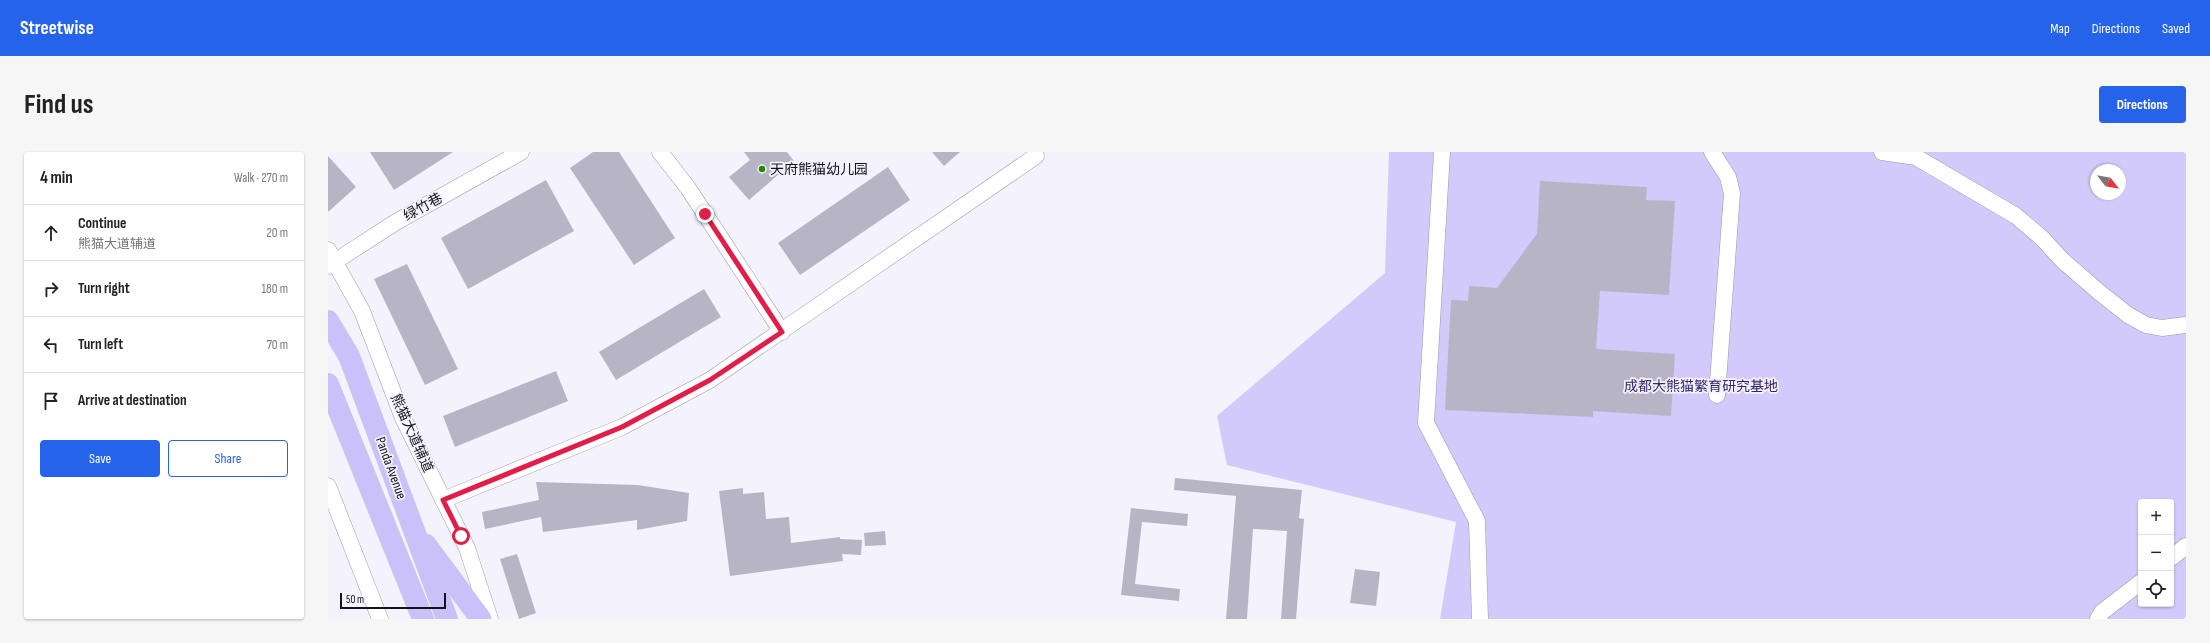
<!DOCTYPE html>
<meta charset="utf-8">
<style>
:root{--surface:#fff;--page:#f6f6f6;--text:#222;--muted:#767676;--line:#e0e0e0;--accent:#2563eb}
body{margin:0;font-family:"Sofia Sans Condensed","Noto Sans SC",sans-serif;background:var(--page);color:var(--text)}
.controls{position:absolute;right:12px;bottom:12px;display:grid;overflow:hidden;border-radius:4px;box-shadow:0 1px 3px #0004}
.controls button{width:36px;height:36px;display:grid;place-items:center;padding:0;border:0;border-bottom:1px solid var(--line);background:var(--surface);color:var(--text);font:20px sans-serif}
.compass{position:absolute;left:1762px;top:12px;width:36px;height:36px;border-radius:50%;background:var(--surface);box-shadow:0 1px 3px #0004;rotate:121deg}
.scale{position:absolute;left:12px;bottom:10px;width:106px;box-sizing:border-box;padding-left:4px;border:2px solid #141319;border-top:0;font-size:11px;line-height:14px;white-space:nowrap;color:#141319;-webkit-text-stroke:3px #f4f3fd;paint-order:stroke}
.stop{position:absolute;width:12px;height:12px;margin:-9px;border:3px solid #e11d48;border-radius:50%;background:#fff}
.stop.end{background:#e11d48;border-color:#fff;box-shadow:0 1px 4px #0008}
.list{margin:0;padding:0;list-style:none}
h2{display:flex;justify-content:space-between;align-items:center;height:52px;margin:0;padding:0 16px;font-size:17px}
h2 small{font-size:13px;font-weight:400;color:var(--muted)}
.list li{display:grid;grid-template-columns:26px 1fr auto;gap:12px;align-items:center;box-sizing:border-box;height:56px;padding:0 16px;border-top:1px solid var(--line)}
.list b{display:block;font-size:15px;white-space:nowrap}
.list p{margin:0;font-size:13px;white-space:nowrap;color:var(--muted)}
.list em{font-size:13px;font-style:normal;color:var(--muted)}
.actions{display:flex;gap:8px;padding:12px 16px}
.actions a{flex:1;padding:9px 0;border:1px solid var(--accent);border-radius:4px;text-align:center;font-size:14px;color:var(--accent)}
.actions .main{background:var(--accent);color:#fff}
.icon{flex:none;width:22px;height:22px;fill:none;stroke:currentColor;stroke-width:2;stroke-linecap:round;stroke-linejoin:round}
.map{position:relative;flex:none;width:1858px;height:467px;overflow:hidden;border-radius:4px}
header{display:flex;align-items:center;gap:24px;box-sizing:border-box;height:56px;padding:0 20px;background:var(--accent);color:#fff}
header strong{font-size:19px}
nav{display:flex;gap:22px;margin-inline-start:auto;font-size:14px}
.intro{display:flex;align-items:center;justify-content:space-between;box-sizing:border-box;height:96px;padding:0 24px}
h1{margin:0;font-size:28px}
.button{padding:10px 18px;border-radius:4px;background:var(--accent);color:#fff;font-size:14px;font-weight:700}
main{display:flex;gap:24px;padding:0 24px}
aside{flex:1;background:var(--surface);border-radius:4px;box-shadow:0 1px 3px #0004}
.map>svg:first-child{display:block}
</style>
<header>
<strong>Streetwise</strong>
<nav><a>Map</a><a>Directions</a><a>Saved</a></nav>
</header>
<div class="intro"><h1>Find us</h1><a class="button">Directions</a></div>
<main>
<aside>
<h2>4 min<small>Walk · 270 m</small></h2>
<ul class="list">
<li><svg class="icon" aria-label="ahead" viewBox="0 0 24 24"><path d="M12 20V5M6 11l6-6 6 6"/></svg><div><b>Continue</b><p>熊猫大道辅道</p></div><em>20 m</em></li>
<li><svg class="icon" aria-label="right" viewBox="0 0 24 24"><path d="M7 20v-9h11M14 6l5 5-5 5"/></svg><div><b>Turn right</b></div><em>180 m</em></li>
<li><svg class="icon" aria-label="left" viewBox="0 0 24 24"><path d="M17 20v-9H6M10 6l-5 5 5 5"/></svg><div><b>Turn left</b></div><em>70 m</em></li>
<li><svg class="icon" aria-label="arrive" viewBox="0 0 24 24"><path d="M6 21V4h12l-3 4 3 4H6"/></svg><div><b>Arrive at destination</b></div></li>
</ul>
<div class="actions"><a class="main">Save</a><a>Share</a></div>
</aside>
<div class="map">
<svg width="1858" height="467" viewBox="0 0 1858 467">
<rect width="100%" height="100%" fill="#f4f3fd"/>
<path fill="#d1cafa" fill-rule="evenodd" d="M1061 0H1858V467H1112L1128 370 899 313 889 264 1057 121ZM1768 18H1792V42H1768ZM1813 350H1843V452H1813Z"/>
<g fill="#b7b5c5">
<path d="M42 0H125L66 38Z"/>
<path d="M265 0H291L347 86 306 113 242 16Z"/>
<path d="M416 0H459L466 9 421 48 401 25 422 8Z"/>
<path d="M604 0H632L616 14Z"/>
<path d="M0 4 28 35 0 60Z"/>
<path d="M560 15 582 48 472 123 450 91Z"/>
<path d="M218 28 246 79 140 137 113 86Z"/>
<path d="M1212 29 1319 35 1318 48 1347 49 1341 143 1272 139 1268 197 1347 202 1343 264 1265 259V265L1117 258 1123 148 1140 149 1141 134 1169 136 1209 82Z"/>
<path d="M79 112 130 217 97 233 46 127Z"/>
<path d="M376 137 393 165 288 228 271 200Z"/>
<path d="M228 219 240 249 127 295 115 264Z"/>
<path d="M847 326 974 338 971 366 976 367 968 467H953L959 379 925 377 919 467H898L908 344 846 338Z"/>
<path d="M208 330 310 333 361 341 359 369 309 378V368L215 380 213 365 157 377 154 360 211 348Z"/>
<path d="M415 336V342L436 340 438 367 461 365 463 391 512 385V387L534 388 533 403 514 402 515 409 402 424 391 339Z"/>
<path d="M803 356 860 362 859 374 814 370 807 432 852 437 851 449 793 443Z"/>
<path d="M557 379 558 393 537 394 536 381Z"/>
<path d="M189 402 208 461 191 467 172 407Z"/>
<path d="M1027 417 1052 420 1048 454 1022 451Z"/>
</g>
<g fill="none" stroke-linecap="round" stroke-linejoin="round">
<defs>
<g id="minor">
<path d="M332 0 360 36 454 180"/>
<path d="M1114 0 1098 271 1149 369 1152 467"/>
<path d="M1384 0 1400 25 1404 41 1389 243"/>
<path d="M1554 0 1588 5 1688 64 1715 87 1734 108 1771 140 1800 163 1818 173 1834 176 1858 173"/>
<path d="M0 98 34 159 75 266 139 396 162 467"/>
<path d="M0 114 68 70 193 0"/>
<path d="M0 334 52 467"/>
<path d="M115 348 294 275 382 228 708 4"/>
<path d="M1843 406 1858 394"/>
<path d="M1770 467 1774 460 1813 430"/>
</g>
<g id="major">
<path d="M0 169 21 204 119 467"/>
<path d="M0 232 95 467"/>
<path d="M98 393 153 467"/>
</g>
</defs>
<use href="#minor" stroke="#9b99a8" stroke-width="17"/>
<use href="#major" stroke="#d0d0d1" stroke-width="22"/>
<use href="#minor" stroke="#fff" stroke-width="16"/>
<use href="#major" stroke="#cbc1fa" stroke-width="21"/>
</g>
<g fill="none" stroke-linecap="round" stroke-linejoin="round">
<path stroke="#e11d48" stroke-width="5" d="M133 384 115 348 294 275 382 228 454 180 377 62"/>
</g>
<circle fill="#1e8903" stroke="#f4f3fd" stroke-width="1.5" cx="434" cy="17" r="4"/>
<g text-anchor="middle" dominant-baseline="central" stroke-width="3.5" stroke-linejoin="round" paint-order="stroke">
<g font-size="14" fill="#141319" stroke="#f4f3fd" text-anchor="start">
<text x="442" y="17">天府熊猫幼儿园</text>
</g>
<g font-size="14" fill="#141319" stroke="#f4f3fd">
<text transform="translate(95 55) rotate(-29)">绿竹巷</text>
<text transform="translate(84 281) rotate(66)">熊猫大道辅道</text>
<text transform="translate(63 316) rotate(70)">Panda Avenue</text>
</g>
<g font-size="14" fill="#372569" stroke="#f4f3fd">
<text x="1373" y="234">成都大熊猫繁育研究基地</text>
</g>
</g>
</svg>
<div class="controls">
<button>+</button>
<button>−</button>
<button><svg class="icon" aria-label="locate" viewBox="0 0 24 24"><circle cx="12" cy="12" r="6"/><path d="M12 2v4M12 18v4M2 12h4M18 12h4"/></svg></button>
</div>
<svg class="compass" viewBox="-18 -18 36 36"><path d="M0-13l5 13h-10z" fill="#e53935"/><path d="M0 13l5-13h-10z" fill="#767676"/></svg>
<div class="scale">50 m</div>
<div class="stop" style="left:133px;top:384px"></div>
<div class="stop end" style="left:377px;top:62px"></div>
</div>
</main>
